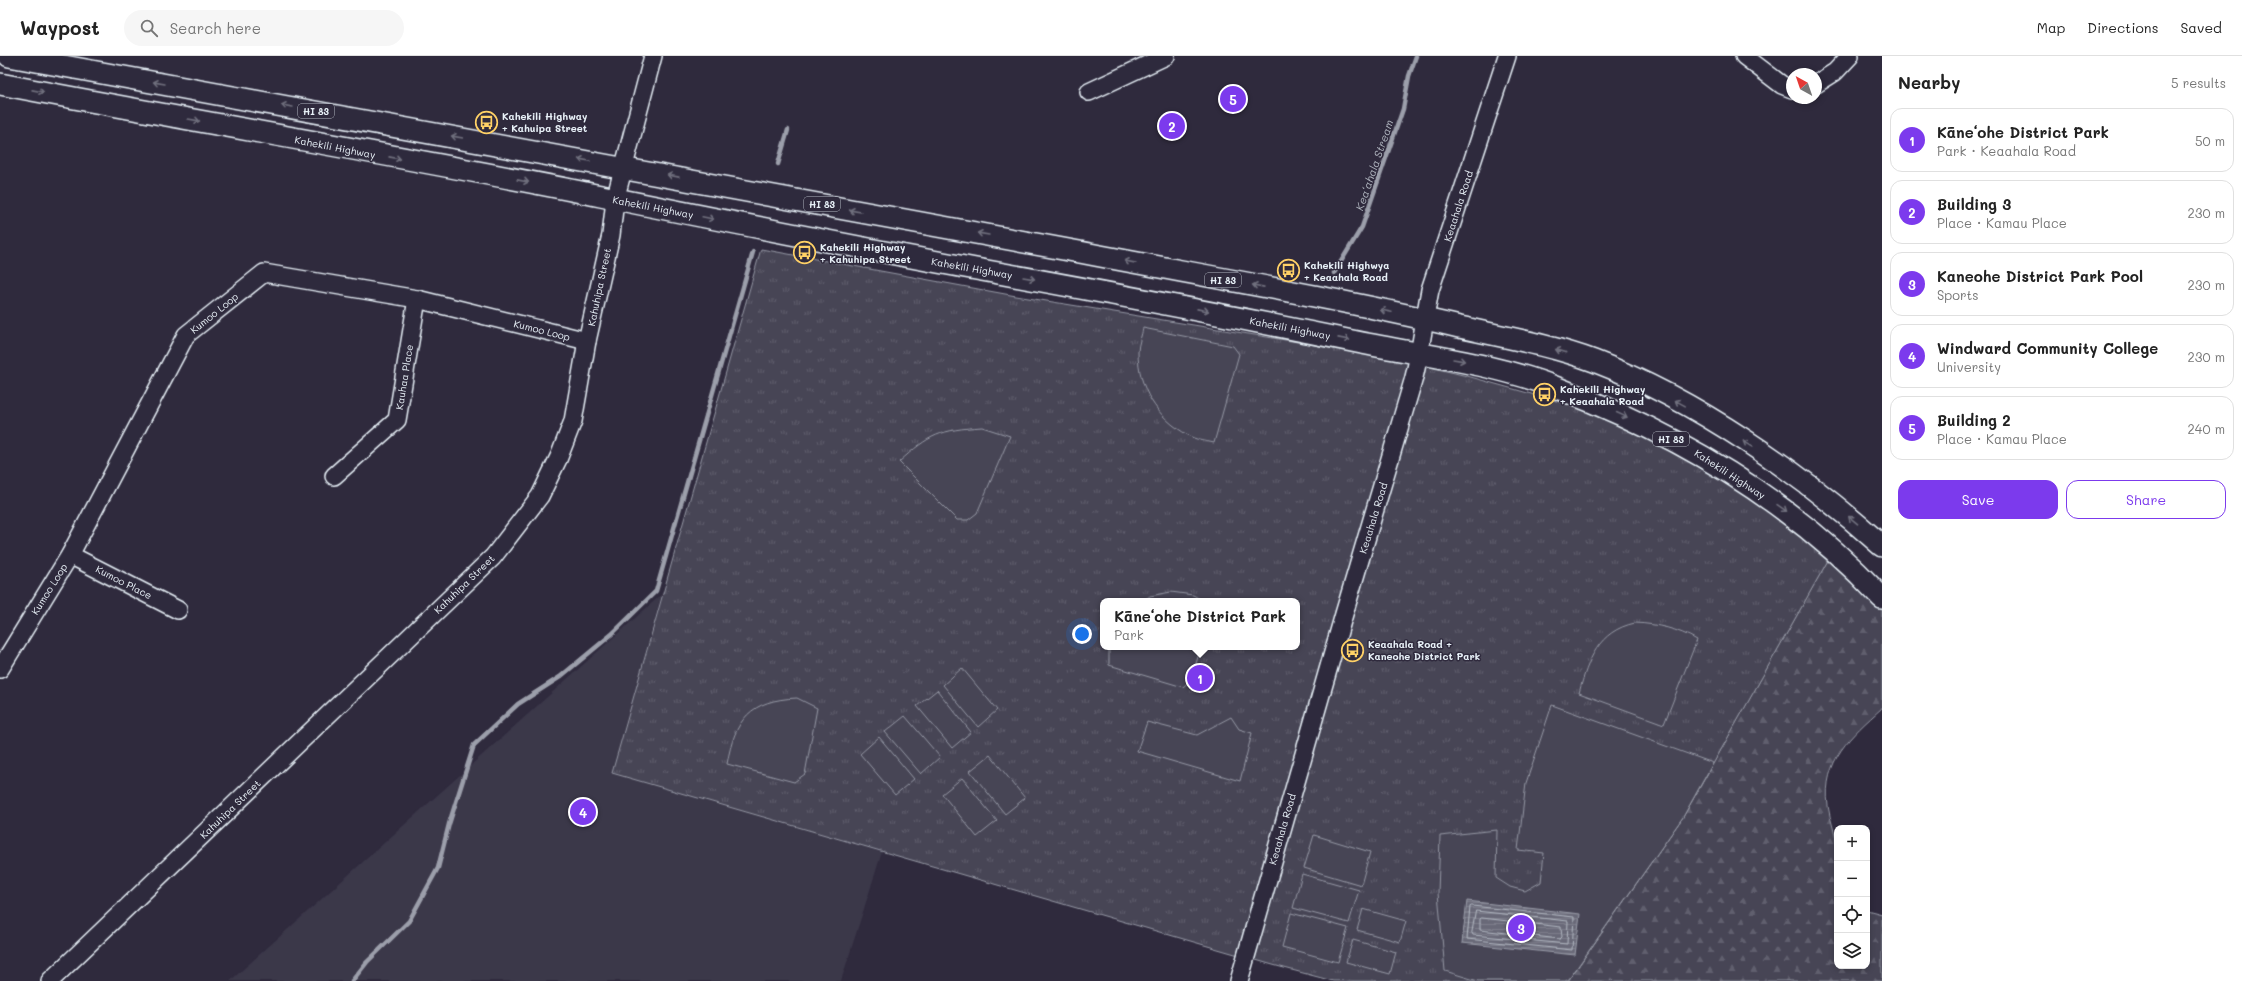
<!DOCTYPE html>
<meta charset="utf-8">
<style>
:root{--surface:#fff;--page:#f6f6f6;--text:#222;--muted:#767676;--line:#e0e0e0;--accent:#7c3aed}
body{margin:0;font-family:Mali,sans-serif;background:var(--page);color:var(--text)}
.controls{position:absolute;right:12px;bottom:12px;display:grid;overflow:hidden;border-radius:8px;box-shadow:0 2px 6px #0003}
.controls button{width:36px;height:36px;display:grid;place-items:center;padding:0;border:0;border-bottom:1px solid var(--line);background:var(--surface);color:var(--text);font:20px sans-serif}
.compass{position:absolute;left:1786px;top:12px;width:36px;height:36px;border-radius:50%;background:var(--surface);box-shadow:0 2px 6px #0003;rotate:320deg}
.you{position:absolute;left:1082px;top:578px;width:14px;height:14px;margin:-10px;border:3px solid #fff;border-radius:50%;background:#1a73e8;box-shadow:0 0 0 6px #1a73e833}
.badge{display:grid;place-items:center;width:26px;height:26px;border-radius:50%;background:var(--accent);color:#fff;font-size:13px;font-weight:700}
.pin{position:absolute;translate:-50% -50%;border:2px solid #fff;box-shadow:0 1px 4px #0006}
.popup{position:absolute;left:1100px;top:542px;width:200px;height:52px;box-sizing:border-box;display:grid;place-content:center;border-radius:8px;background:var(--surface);filter:drop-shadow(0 1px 3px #0005);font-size:13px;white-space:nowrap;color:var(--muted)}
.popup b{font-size:15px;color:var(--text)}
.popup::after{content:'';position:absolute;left:50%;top:100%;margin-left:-8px;border:8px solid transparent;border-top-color:var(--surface)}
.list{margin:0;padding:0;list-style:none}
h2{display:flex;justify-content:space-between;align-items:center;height:52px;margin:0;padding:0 16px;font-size:17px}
h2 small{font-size:13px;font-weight:400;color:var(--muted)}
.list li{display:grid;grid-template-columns:26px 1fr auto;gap:12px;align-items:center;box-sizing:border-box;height:64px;margin:0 8px 8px;padding:0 8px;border:1px solid var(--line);border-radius:12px}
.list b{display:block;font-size:15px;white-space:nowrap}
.list p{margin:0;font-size:13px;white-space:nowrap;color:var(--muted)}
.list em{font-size:13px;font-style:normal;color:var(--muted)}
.actions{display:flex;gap:8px;padding:12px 16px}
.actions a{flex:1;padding:9px 0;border:1px solid var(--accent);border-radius:12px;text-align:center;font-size:14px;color:var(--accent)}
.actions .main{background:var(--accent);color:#fff}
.icon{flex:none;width:22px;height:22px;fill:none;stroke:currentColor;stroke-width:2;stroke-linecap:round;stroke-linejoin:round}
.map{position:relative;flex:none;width:1882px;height:925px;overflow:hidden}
header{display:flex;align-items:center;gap:24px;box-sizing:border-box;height:56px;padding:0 20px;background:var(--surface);border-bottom:1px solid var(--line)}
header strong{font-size:19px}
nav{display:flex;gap:22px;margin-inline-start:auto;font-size:14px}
.search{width:280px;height:36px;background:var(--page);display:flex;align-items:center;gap:10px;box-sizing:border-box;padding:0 14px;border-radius:22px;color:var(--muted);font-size:15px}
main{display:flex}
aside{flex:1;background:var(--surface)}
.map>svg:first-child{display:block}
</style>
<header>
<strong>Waypost</strong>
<div class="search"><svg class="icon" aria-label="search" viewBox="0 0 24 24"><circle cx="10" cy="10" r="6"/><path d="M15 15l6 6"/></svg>Search here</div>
<nav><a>Map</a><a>Directions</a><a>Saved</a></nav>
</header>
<main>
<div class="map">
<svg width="1882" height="925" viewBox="0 0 1882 925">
<defs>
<pattern id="forest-firs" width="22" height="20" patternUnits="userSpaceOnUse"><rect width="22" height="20" fill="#464455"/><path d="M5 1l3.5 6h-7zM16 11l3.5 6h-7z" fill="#615f6e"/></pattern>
<pattern id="park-tufts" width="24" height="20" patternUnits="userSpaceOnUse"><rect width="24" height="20" fill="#464455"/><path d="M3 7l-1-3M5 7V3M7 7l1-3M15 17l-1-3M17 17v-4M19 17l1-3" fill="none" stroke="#615f6e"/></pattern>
<pattern id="water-rules" width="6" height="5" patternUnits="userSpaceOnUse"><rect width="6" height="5" fill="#696978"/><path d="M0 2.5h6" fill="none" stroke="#7e7f8c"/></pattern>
</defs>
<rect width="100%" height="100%" fill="#2f2a3d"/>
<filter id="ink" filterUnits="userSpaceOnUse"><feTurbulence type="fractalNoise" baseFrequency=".025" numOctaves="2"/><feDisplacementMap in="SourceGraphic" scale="8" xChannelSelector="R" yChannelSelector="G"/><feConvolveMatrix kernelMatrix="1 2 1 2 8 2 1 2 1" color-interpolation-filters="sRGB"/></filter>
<g filter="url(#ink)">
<path fill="#3b3749" d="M662 538 612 717 882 796 841 925H230Z"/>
<path fill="url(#forest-firs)" stroke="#979aa6" d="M1831 499 1882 554V652C1851 680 1822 704 1828 750 1830 764 1836 778 1837 792 1840 831 1837 871 1837 910H1867V854L1882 858V925H1568L1683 761Z"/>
<path fill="url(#park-tufts)" stroke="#979aa6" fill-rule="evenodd" d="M761 193 1016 240 1383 300 1467 320 1567 348 1672 389 1831 499 1683 761 1568 925H1333L1273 909 612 717ZM1103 545H1297V591H1103Z"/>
<g fill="#464455" stroke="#979aa6">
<path d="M1143 272 1233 290 1239 298 1214 387C1206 385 1195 384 1188 379 1157 362 1138 332 1138 296 1138 288 1142 279 1143 272Z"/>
<path d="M982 371 1010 380 977 457 968 464H957L899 406C930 378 940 374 982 371Z"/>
<path d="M1171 536 1193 539 1204 545H1142L1150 540Z"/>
<path d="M1635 567C1657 568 1678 573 1697 584L1664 668 1579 637C1588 604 1598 575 1635 567Z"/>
<path d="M1109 591H1201L1191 624 1183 631 1109 609Z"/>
<path d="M962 612 997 654 978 671 943 629Z"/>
<path d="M937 634 971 676 952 692 917 650Z"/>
<path d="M797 642 817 652 805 718 794 726 727 708C735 663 750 644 797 642Z"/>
<path d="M1552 649 1713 707 1683 761 1569 923 1565 925H1478L1445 915 1438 837 1440 780 1497 774 1496 822 1510 831 1525 835 1541 826 1544 797 1518 794 1526 727Z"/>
<path d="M905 660 940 701 921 718 885 676Z"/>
<path d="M1231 661 1239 673 1252 677 1240 725 1137 695 1147 666 1197 679Z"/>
<path d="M879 681 914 723 895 739 860 698Z"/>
<path d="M990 699 1025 742 1005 758 970 715Z"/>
<path d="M962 722 997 765 977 781 942 738Z"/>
<path d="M1314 779 1370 796 1361 829 1304 812Z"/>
<path d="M1302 818 1359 834 1349 867 1293 852Z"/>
<path d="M1363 853 1406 865 1400 886 1357 874Z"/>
<path d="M1291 857 1348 872 1338 906 1282 891Z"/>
<path d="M1353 884 1396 896 1390 918 1346 906Z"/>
</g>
<path fill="url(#water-rules)" stroke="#9c9fab" d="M1467 845 1580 858 1575 899 1462 887Z"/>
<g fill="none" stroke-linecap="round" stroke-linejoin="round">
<g stroke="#b5bbc5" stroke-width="1">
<path d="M1472 850 1574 861 1572 894 1467 883 1470 851Z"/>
<path d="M1476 855 1568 865 1567 888 1473 879 1472 877Z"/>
<path d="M1482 862 1561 871 1562 881 1560 883 1480 874V863Z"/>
</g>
<g stroke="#9c9fab" stroke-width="4.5">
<path d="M778 108 788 74"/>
<path d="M1334 217 1362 171 1403 53 1409 20 1416 0"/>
<path d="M352 925 367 906 409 865 438 812 449 768 474 689 518 648 560 621 612 578 656 535 753 196"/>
</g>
<defs>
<g id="minor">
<path d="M1744 0 1782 29 1792 33"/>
<path d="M1816 28 1835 16 1850 0"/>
<path d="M1089 36 1166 0"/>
<path d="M334 420 397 364 417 243"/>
<path d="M70 499 178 554"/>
<path d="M0 613 70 499 186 279 264 217 417 243 587 285"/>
<path d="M50 925 493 501 540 440 559 401 573 365 587 285 611 179 615 144 653 0"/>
<path d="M1239 925 1344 558 1413 325C1421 295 1424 265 1430 234L1507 0"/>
</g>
<g id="major">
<path d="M9 0C364 64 719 128 1074 195 1199 219 1326 240 1451 269 1498 280 1548 288 1594 305 1696 344 1801 417 1882 490"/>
<path d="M0 28C192 65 385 97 576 135 710 162 843 189 976 213 1104 236 1231 260 1357 286 1426 300 1495 307 1560 333 1682 380 1793 446 1882 542"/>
</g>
</defs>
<use href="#minor" stroke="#e8f1f8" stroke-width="20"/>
<use href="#major" stroke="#e8f1f8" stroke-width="24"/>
<use href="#minor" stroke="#2f2a3d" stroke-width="17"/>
<use href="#major" stroke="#2f2a3d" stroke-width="21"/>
</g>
<defs><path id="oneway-shaft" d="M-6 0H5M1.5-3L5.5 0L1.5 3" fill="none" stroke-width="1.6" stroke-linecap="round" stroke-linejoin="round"/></defs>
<g stroke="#70707e">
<use href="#oneway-shaft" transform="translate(159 27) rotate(-170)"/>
<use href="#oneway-shaft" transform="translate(38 35) rotate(11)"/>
<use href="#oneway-shaft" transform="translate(287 50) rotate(-170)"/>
<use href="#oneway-shaft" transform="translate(194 64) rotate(10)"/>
<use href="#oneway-shaft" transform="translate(457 81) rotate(-170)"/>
<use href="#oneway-shaft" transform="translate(395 102) rotate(11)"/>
<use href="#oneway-shaft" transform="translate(584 104) rotate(-170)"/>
<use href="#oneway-shaft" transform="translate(673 120) rotate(-169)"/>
<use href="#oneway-shaft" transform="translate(523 125) rotate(11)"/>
<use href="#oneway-shaft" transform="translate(855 155) rotate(-170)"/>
<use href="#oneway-shaft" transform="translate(708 162) rotate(12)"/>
<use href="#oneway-shaft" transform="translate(983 178) rotate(-170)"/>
<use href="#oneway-shaft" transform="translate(1130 206) rotate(-169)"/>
<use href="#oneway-shaft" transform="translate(1029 222) rotate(10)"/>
<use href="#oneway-shaft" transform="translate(1258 230) rotate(-169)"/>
<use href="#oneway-shaft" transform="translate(1203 254) rotate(11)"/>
<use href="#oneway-shaft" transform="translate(1386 255) rotate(-168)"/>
<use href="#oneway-shaft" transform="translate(1344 283) rotate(11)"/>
<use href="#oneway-shaft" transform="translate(1561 295) rotate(-164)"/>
<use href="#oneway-shaft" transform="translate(1459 304) rotate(10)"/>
<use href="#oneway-shaft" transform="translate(1680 347) rotate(-151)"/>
<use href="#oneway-shaft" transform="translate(1622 359) rotate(25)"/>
<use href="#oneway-shaft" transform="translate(1748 388) rotate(-148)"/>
<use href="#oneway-shaft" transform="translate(1782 452) rotate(35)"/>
<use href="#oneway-shaft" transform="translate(1853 464) rotate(-140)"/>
</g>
</g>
<defs>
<symbol id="bus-ring" viewBox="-11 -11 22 22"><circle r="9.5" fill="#2f2a3d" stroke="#ffd166" stroke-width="1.5"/><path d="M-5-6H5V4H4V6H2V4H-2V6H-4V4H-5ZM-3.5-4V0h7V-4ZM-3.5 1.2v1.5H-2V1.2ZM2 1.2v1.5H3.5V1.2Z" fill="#ffd166"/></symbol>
</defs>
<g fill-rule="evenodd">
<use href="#bus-ring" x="474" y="54" width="25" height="25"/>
<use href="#bus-ring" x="792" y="184" width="25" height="25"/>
<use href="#bus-ring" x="1276" y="202" width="25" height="25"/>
<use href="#bus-ring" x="1532" y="326" width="25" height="25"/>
<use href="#bus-ring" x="1340" y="582" width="25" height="25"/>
</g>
<g text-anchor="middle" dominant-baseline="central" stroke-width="3" stroke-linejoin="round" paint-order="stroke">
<g fill="#2f2a3d" stroke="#b0b5c0" stroke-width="1">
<rect x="298" y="48" width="36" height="14" rx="3"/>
<rect x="804" y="141" width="36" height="14" rx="3"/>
<rect x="1205" y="217" width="36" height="14" rx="3"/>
<rect x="1653" y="376" width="36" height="14" rx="3"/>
</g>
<g font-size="9" font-weight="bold" fill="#e8f1f8">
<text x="316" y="55">HI 83</text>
<text x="822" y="148">HI 83</text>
<text x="1223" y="224">HI 83</text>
<text x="1671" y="383">HI 83</text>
</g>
<g font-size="10" font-weight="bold" fill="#e8f1f8" stroke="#2f2a3d" text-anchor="start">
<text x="502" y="60">Kahekili Highway<tspan x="502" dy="12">+ Kahuipa Street</tspan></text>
<text x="820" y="191">Kahekili Highway<tspan x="820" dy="12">+ Kahuhipa Street</tspan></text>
<text x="1304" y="209">Kahekili Highwya<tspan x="1304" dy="12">+ Keaahala Road</tspan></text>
<text x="1560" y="333">Kahekili Highway<tspan x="1560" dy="12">+ Keaahala Road</tspan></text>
<text x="1368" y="588">Keaahala Road +<tspan x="1368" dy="12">Kaneohe District Park</tspan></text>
</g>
<g font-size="10" fill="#e8f1f8" stroke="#2f2a3d">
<text transform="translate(335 91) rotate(11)">Kahekili Highway</text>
<text transform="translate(1458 150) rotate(-72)">Keaahala Road</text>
<text transform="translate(653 151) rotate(11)">Kahekili Highway</text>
<text transform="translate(972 212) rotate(10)">Kahekili Highway</text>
<text transform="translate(599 231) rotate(-78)">Kahuhipa Street</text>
<text transform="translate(214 257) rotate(-39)">Kumoo Loop</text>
<text transform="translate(1290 272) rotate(11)">Kahekili Highway</text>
<text transform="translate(542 274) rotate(14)">Kumoo Loop</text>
<text transform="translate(404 321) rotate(-81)">Kauhaa Place</text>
<text transform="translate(1730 418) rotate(33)">Kahekili Highway</text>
<text transform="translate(1373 462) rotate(-73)">Keaahala Road</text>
<text transform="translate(124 526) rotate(27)">Kumoo Place</text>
<text transform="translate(464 528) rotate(-44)">Kahuhipa Street</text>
<text transform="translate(49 533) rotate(-58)">Kumoo Loop</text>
<text transform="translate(230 753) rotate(-44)">Kahuhipa Street</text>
<text transform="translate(1282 773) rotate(-74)">Keaahala Road</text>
</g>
<g font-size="11" font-style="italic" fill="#afb4be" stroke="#2f2a3d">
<text transform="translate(1374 109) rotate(-71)">Keaʻahala Stream</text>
</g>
</g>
</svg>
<div class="controls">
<button>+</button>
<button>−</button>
<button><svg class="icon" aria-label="locate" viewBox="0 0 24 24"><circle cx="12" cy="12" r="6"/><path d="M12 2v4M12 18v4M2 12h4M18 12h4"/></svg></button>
<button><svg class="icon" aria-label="layers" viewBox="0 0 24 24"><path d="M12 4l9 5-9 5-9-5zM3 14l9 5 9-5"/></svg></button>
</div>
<svg class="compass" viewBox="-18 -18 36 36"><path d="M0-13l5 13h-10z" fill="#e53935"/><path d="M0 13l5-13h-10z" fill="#767676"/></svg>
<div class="you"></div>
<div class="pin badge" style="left:1200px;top:622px">1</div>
<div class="popup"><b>Kāneʻohe District Park</b>Park</div>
<div class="pin badge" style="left:1172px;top:70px">2</div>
<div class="pin badge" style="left:1521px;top:872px">3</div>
<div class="pin badge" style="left:583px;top:756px">4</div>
<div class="pin badge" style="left:1233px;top:43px">5</div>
</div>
<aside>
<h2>Nearby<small>5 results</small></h2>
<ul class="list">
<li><span class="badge">1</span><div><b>Kāneʻohe District Park</b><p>Park · Keaahala Road</p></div><em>50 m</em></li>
<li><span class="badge">2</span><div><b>Building 3</b><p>Place · Kamau Place</p></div><em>230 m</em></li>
<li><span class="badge">3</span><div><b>Kaneohe District Park Pool</b><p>Sports</p></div><em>230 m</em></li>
<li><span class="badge">4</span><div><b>Windward Community College</b><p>University</p></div><em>230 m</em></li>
<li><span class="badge">5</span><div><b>Building 2</b><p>Place · Kamau Place</p></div><em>240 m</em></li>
</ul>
<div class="actions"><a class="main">Save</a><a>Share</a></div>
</aside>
</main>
